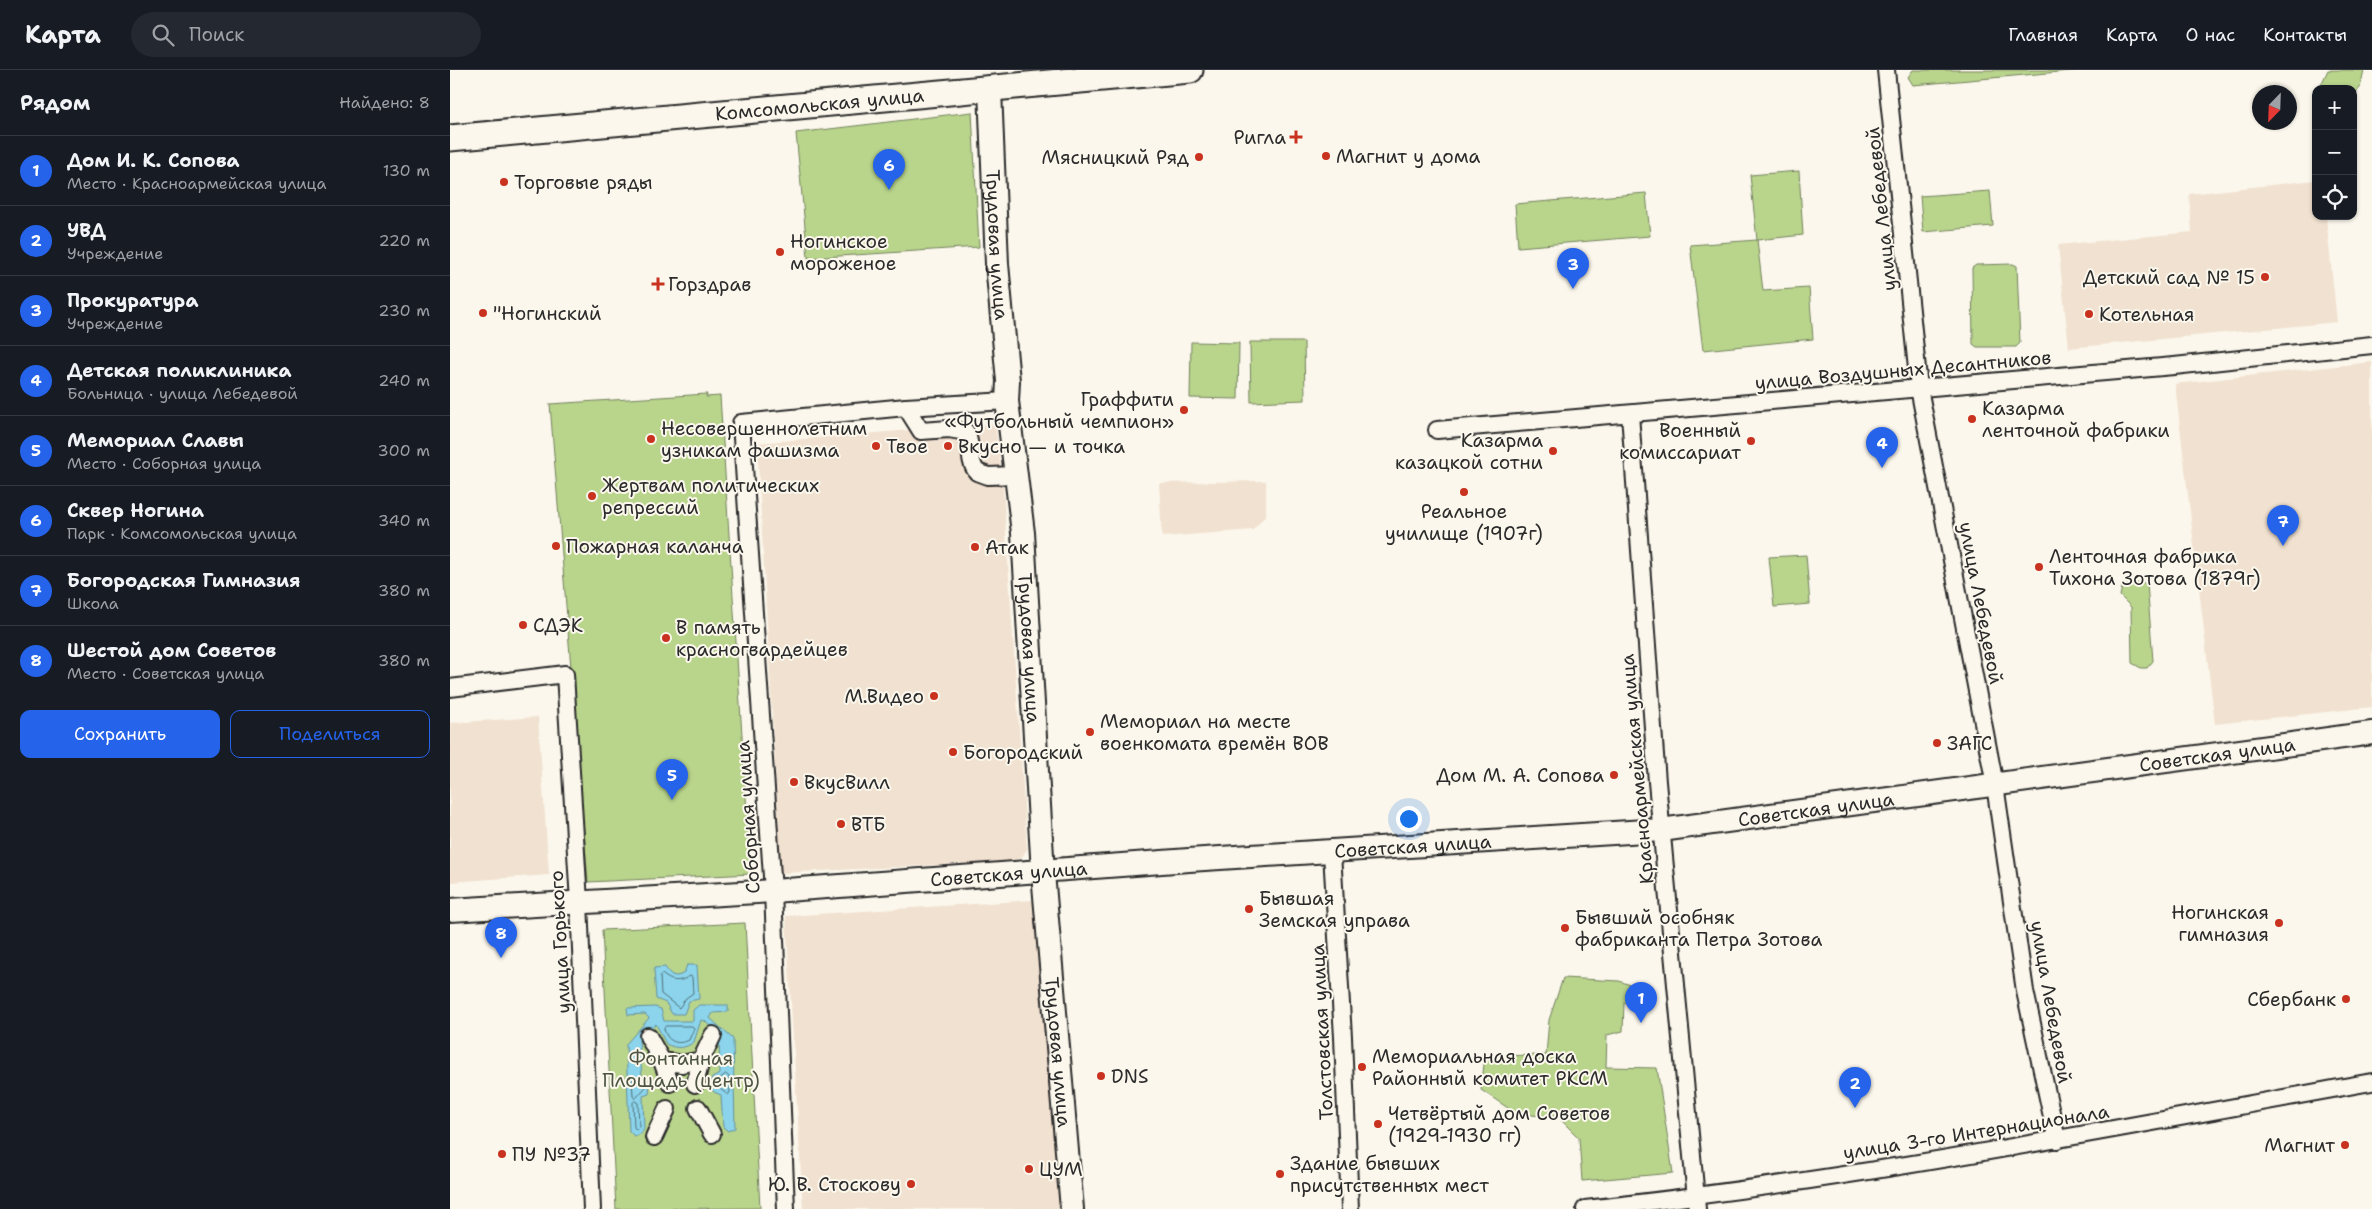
<!DOCTYPE html>
<html lang="ru">
<meta charset="utf-8">
<style>
:root{--surface:#171b24;--page:#242831;--text:#f1f3f6;--muted:#9ea1a6;--line:#363941;--accent:#2563eb}
body{margin:0;font-family:"Shantell Sans",sans-serif;background:var(--page);color:var(--text)}
.controls{position:absolute;right:15px;top:15px;display:grid;overflow:hidden;border-radius:10px;box-shadow:0 1px 4px #0004}
.controls button{width:45px;height:45px;display:grid;place-items:center;padding:0;border:0;border-bottom:1px solid var(--line);background:var(--surface);color:var(--text);font:25px sans-serif}
.compass{position:absolute;left:1802px;top:15px;width:45px;height:45px;border-radius:50%;background:var(--surface);box-shadow:0 1px 4px #0004;rotate:203deg}
.you{position:absolute;left:958px;top:748px;width:18px;height:18px;margin:-12px;border:4px solid #fff;border-radius:50%;background:#1a73e8;box-shadow:0 0 0 8px #1a73e833}
.badge{display:grid;place-items:center;width:32px;height:32px;border-radius:50%;background:var(--accent);color:#fff;font-size:16px;font-weight:700}
.pin{position:absolute;translate:-50% -41px;filter:drop-shadow(0 1px 2px #0008)}
.pin::after{content:'';position:absolute;top:26px;width:18px;height:15px;background:inherit;clip-path:polygon(0 0,100% 0,50% 100%)}
.list{margin:0;padding:0;list-style:none}
h2{display:flex;justify-content:space-between;align-items:center;height:65px;margin:0;padding:0 20px;font-size:21px}
h2 small{font-size:16px;font-weight:400;color:var(--muted)}
.list li{display:grid;grid-template-columns:32px 1fr auto;gap:15px;align-items:center;box-sizing:border-box;height:70px;padding:0 20px;border-top:1px solid var(--line)}
.list b{display:block;font-size:19px;white-space:nowrap}
.list p{margin:0;font-size:16px;white-space:nowrap;color:var(--muted)}
.list em{font-size:16px;font-style:normal;color:var(--muted)}
.actions{display:flex;gap:10px;padding:15px 20px}
.actions a{flex:1;padding:11px 0;border:1px solid var(--accent);border-radius:10px;text-align:center;font-size:18px;color:var(--accent)}
.actions .main{background:var(--accent);color:#fff}
.icon{flex:none;width:28px;height:28px;fill:none;stroke:currentColor;stroke-width:2;stroke-linecap:round;stroke-linejoin:round}
.map{position:relative;flex:none;width:1922px;height:1139px;overflow:hidden}
header{display:flex;align-items:center;gap:30px;box-sizing:border-box;height:70px;padding:0 25px;background:var(--surface);border-bottom:1px solid var(--line)}
header strong{font-size:24px}
nav{display:flex;gap:28px;margin-inline-start:auto;font-size:18px}
.search{width:350px;height:45px;background:var(--page);display:flex;align-items:center;gap:12px;box-sizing:border-box;padding:0 18px;border-radius:28px;color:var(--muted);font-size:19px}
main{display:flex}
aside{flex:1;background:var(--surface)}
.map>svg:first-child{display:block}
</style>
<header>
<strong>Карта</strong>
<div class="search"><svg class="icon" aria-label="search" viewBox="0 0 24 24"><circle cx="10" cy="10" r="6"/><path d="M15 15l6 6"/></svg>Поиск</div>
<nav><a>Главная</a><a>Карта</a><a>О нас</a><a>Контакты</a></nav>
</header>
<main>
<aside>
<h2>Рядом<small>Найдено: 8</small></h2>
<ul class="list">
<li><span class="badge">1</span><div><b>Дом И. К. Сопова</b><p>Место · Красноармейская улица</p></div><em>130 m</em></li>
<li><span class="badge">2</span><div><b>УВД</b><p>Учреждение</p></div><em>220 m</em></li>
<li><span class="badge">3</span><div><b>Прокуратура</b><p>Учреждение</p></div><em>230 m</em></li>
<li><span class="badge">4</span><div><b>Детская поликлиника</b><p>Больница · улица Лебедевой</p></div><em>240 m</em></li>
<li><span class="badge">5</span><div><b>Мемориал Славы</b><p>Место · Соборная улица</p></div><em>300 m</em></li>
<li><span class="badge">6</span><div><b>Сквер Ногина</b><p>Парк · Комсомольская улица</p></div><em>340 m</em></li>
<li><span class="badge">7</span><div><b>Богородская Гимназия</b><p>Школа</p></div><em>380 m</em></li>
<li><span class="badge">8</span><div><b>Шестой дом Советов</b><p>Место · Советская улица</p></div><em>380 m</em></li>
</ul>
<div class="actions"><a class="main">Сохранить</a><a>Поделиться</a></div>
</aside>
<div class="map">
<svg width="1922" height="1139" viewBox="0 0 1922 1139">
<rect width="100%" height="100%" fill="#fbf7ec"/>
<filter id="ink" filterUnits="userSpaceOnUse"><feTurbulence type="fractalNoise" baseFrequency=".02" numOctaves="2"/><feDisplacementMap in="SourceGraphic" scale="10" xChannelSelector="R" yChannelSelector="G"/><feConvolveMatrix kernelMatrix="1 2 1 2 8 2 1 2 1" color-interpolation-filters="sRGB"/></filter>
<g filter="url(#ink)">
<g fill="#f1e1d0">
<path d="M1866 110V146H1876L1887 252 1619 278 1608 175 1742 162 1739 124Z"/>
<path d="M1922 292V637L1765 654 1725 314Z"/>
<path d="M545 353 553 417 577 779 572 787 564 791 331 803 307 373Z"/>
<path d="M816 411V445L803 460 712 467 709 413Z"/>
<path d="M88 647 99 805 0 812V653Z"/>
<path d="M584 830 611 1139H353L336 846Z"/>
</g>
<g fill="#b9d58c" stroke="#72805c">
<path d="M1463 0H1631L1463 15 1458 7Z"/>
<path d="M1878 0H1914L1910 18 1903 26V19H1869Z"/>
<path d="M522 42 529 177 358 188 346 63Z"/>
<path d="M1349 101 1353 165 1307 170 1313 221 1359 218 1363 269 1253 280 1240 175 1307 170 1300 105Z"/>
<path d="M1540 121 1543 156 1473 162 1470 126Z"/>
<path d="M1196 123 1200 166 1068 177 1065 134Z"/>
<path d="M1563 194 1567 196 1570 273 1566 277H1527L1523 274 1522 198 1526 195Z"/>
<path d="M741 272 789 273 788 329 740 328Z"/>
<path d="M800 272H854L855 330 801 332Z"/>
<path d="M257 324 256 327 270 326 301 804 138 812 100 334Z"/>
<path d="M1356 485 1360 534 1324 537 1319 487Z"/>
<path d="M1681 513H1697L1703 591 1697 598H1691L1682 593 1681 537 1670 526 1672 517Z"/>
<path d="M295 853 310 1138 166 1139 152 860Z"/>
<path d="M1113 908 1169 911 1201 922 1204 931 1174 933 1173 961 1157 965 1156 997 1207 998 1223 1103 1132 1111 1129 1068 1108 1047 1067 1044 1031 1020 1035 986 1096 985 1099 950Z"/>
</g>
<g fill="#8bd4ec" stroke="#65909f">
<path d="M237 895H247L249 929 239 931 234 944H222L216 933 206 929 204 898 215 897C220 905 225 909 234 903Z"/>
<path d="M249 935H278V942L263 943 260 948 283 969 285 1058 278 1061 273 1057 271 1025 264 1022 260 1017 262 1008 270 1004 269 966 255 951 251 950 244 972C235 979 226 979 216 974L206 954 189 970 192 1007 200 1012 199 1024 193 1026 194 1058 191 1064 184 1066 179 1061 176 974 199 948 195 944 178 945 177 938 205 937 211 939 214 951H243V940Z"/>
</g>
<g fill="none" stroke-linecap="round" stroke-linejoin="round">
<g stroke="#516f78" stroke-width="1">
<path d="M212 904C221 912 229 913 240 906L242 907 243 923 236 928 229 938 211 924 210 906Z"/>
<path d="M216 956H242L244 958 239 970C227 976 216 971 214 958Z"/>
<path d="M276 1004 279 1007 280 1022 278 1025 265 1015 267 1011Z"/>
<path d="M185 1006 196 1017 185 1029 183 1026 182 1009Z"/>
<path d="M185 1031 188 1033 189 1057 186 1060 184 1057 183 1033Z"/>
</g>
<defs>
<g id="street">
<path d="M1436 0 1469 318 1545 715 1575 921 1607 1070"/>
<path d="M456 337 471 361 499 359 516 362C523 375 517 390 527 402L538 406 567 405"/>
<path d="M1180 344 1207 712 1247 1139"/>
<path d="M987 360 1724 296 1922 275"/>
<path d="M0 618 115 604 129 832 142 1139"/>
<path d="M882 783 893 967 900 1139"/>
<path d="M198 966 212 991 232 994 251 990 263 965"/>
<path d="M212 991 220 1013"/>
<path d="M245 1014 251 990"/>
<path d="M248 1038 262 1064"/>
<path d="M204 1067 217 1039"/>
<path d="M336 1139 323 821 291 353 456 337 557 331"/>
<path d="M1135 1139C1400 1111 1660 1059 1922 1012"/>
</g>
<g id="secondary">
<path id="s1" d="M540 19 547 194 558 311 557 331 573 463 593 803 622 1139"/>
<path id="s2" d="M0 840 323 821 739 790 1211 760 1922 663"/>
</g>
<g id="primary">
<path id="s3" d="M0 68 740 0"/>
</g>
</defs>
<use href="#street" stroke="#2b2b2b" stroke-width="20"/>
<use href="#secondary" stroke="#2b2b2b" stroke-width="26"/>
<use href="#primary" stroke="#2b2b2b" stroke-width="29"/>
<use href="#street" stroke="#fbf7ec" stroke-width="16"/>
<use href="#secondary" stroke="#fbf7ec" stroke-width="22"/>
<use href="#primary" stroke="#fbf7ec" stroke-width="25"/>
</g>
</g>
<g fill="#c8321e" stroke="#fbf7ec" stroke-width="2">
<path d="M843.5 59.5h5v5h5v5h-5v5h-5v-5h-5v-5h5z"/>
<circle cx="876" cy="86" r="5"/>
<circle cx="749" cy="87" r="5"/>
<circle cx="54" cy="112" r="5"/>
<circle cx="330" cy="182" r="5"/>
<circle cx="1815" cy="207" r="5"/>
<path d="M205.5 206.5h5v5h5v5h-5v5h-5v-5h-5v-5h5z"/>
<circle cx="33" cy="243" r="5"/>
<circle cx="1639" cy="244" r="5"/>
<circle cx="734" cy="340" r="5"/>
<circle cx="1522" cy="349" r="5"/>
<circle cx="201" cy="369" r="5"/>
<circle cx="1301" cy="371" r="5"/>
<circle cx="426" cy="376" r="5"/>
<circle cx="498" cy="376" r="5"/>
<circle cx="1103" cy="381" r="5"/>
<circle cx="1014" cy="422" r="5"/>
<circle cx="142" cy="426" r="5"/>
<circle cx="106" cy="476" r="5"/>
<circle cx="525" cy="477" r="5"/>
<circle cx="1589" cy="497" r="5"/>
<circle cx="73" cy="555" r="5"/>
<circle cx="216" cy="568" r="5"/>
<circle cx="484" cy="626" r="5"/>
<circle cx="640" cy="662" r="5"/>
<circle cx="1487" cy="673" r="5"/>
<circle cx="503" cy="682" r="5"/>
<circle cx="1164" cy="705" r="5"/>
<circle cx="344" cy="712" r="5"/>
<circle cx="391" cy="754" r="5"/>
<circle cx="799" cy="839" r="5"/>
<circle cx="1829" cy="853" r="5"/>
<circle cx="1115" cy="858" r="5"/>
<circle cx="1896" cy="929" r="5"/>
<circle cx="912" cy="997" r="5"/>
<circle cx="651" cy="1006" r="5"/>
<circle cx="928" cy="1054" r="5"/>
<circle cx="1895" cy="1075" r="5"/>
<circle cx="52" cy="1084" r="5"/>
<circle cx="579" cy="1099" r="5"/>
<circle cx="830" cy="1104" r="5"/>
<circle cx="461" cy="1114" r="5"/>
</g>
<g text-anchor="middle" dominant-baseline="central" stroke-width="4" stroke-linejoin="round" paint-order="stroke">
<g font-size="19" fill="#2b2b2b" stroke="#fbf7ec">
<text stroke="none"><textPath href="#s3" startOffset="371">Комсомольская улица</textPath></text>
<text transform="translate(1431 139) rotate(-96)">улица Лебедевой</text>
<text stroke="none"><textPath href="#s1" startOffset="156">Трудовая улица</textPath></text>
<text transform="translate(1453 300) rotate(-5)">улица Воздушных Десантников</text>
<text transform="translate(1531 533) rotate(79)">улица Лебедевой</text>
<text stroke="none"><textPath href="#s1" startOffset="561">Трудовая улица</textPath></text>
<text stroke="none"><textPath href="#s2" startOffset="1775">Советская улица</textPath></text>
<text transform="translate(1187 699) rotate(-95)">Красноармейская улица</text>
<text stroke="none"><textPath href="#s2" startOffset="1370">Советская улица</textPath></text>
<text transform="translate(298 747) rotate(-94)">Соборная улица</text>
<text stroke="none"><textPath href="#s2" startOffset="965">Советская улица</textPath></text>
<text stroke="none"><textPath href="#s2" startOffset="560">Советская улица</textPath></text>
<text transform="translate(110 872) rotate(-93)">улица Горького</text>
<text transform="translate(1601 932) rotate(80)">улица Лебедевой</text>
<text transform="translate(872 962) rotate(-93)">Толстовская улица</text>
<text stroke="none"><textPath href="#s1" startOffset="966">Трудовая улица</textPath></text>
<text transform="translate(1526 1062) rotate(-9)">улица 3-го Интернационала</text>
</g>
<g font-size="19" fill="#2b2b2b" stroke="#fbf7ec" text-anchor="start">
<text x="836" y="67" text-anchor="end">Ригла</text>
<text x="886" y="86">Магнит у дома</text>
<text x="739" y="87" text-anchor="end">Мясницкий Ряд</text>
<text x="64" y="112">Торговые ряды</text>
<text x="340" y="171">Ногинское<tspan x="340" dy="22">мороженое</tspan></text>
<text x="1805" y="207" text-anchor="end">Детский сад № 15</text>
<text x="218" y="214">Горздрав</text>
<text x="43" y="243">"Ногинский</text>
<text x="1649" y="244">Котельная</text>
<text x="724" y="329" text-anchor="end">Граффити<tspan x="724" dy="22">«Футбольный чемпион»</tspan></text>
<text x="1532" y="338">Казарма<tspan x="1532" dy="22">ленточной фабрики</tspan></text>
<text x="211" y="358">Несовершеннолетним<tspan x="211" dy="22">узникам фашизма</tspan></text>
<text x="1291" y="360" text-anchor="end">Военный<tspan x="1291" dy="22">комиссариат</tspan></text>
<text x="1093" y="370" text-anchor="end">Казарма<tspan x="1093" dy="22">казацкой сотни</tspan></text>
<text x="436" y="376">Твое</text>
<text x="508" y="376">Вкусно — и точка</text>
<text x="152" y="415">Жертвам политических<tspan x="152" dy="22">репрессий</tspan></text>
<text x="1014" y="441" text-anchor="middle">Реальное<tspan x="1014" dy="22">училище (1907г)</tspan></text>
<text x="116" y="476">Пожарная каланча</text>
<text x="535" y="477">Атак</text>
<text x="1599" y="486">Ленточная фабрика<tspan x="1599" dy="22">Тихона Зотова (1879г)</tspan></text>
<text x="83" y="555">СДЭК</text>
<text x="226" y="557">В память<tspan x="226" dy="22">красногвардейцев</tspan></text>
<text x="474" y="626" text-anchor="end">М.Видео</text>
<text x="650" y="651">Мемориал на месте<tspan x="650" dy="22">военкомата времён ВОВ</tspan></text>
<text x="1497" y="673">ЗАГС</text>
<text x="513" y="682">Богородский</text>
<text x="1154" y="705" text-anchor="end">Дом М. А. Сопова</text>
<text x="354" y="712">ВкусВилл</text>
<text x="401" y="754">ВТБ</text>
<text x="809" y="828">Бывшая<tspan x="809" dy="22">Земская управа</tspan></text>
<text x="1819" y="842" text-anchor="end">Ногинская<tspan x="1819" dy="22">гимназия</tspan></text>
<text x="1125" y="847">Бывший особняк<tspan x="1125" dy="22">фабриканта Петра Зотова</tspan></text>
<text x="1886" y="929" text-anchor="end">Сбербанк</text>
<text x="922" y="986">Мемориальная доска<tspan x="922" dy="22">Районный комитет РКСМ</tspan></text>
<text x="661" y="1006">DNS</text>
<text x="938" y="1043">Четвёртый дом Советов<tspan x="938" dy="22">(1929-1930 гг)</tspan></text>
<text x="1885" y="1075" text-anchor="end">Магнит</text>
<text x="62" y="1084">ПУ №37</text>
<text x="840" y="1093">Здание бывших<tspan x="840" dy="22">присутственных мест</tspan></text>
<text x="589" y="1099">ЦУМ</text>
<text x="451" y="1114" text-anchor="end">Ю. В. Стоскову</text>
</g>
<g font-size="19" fill="#4e5643" stroke="#fbf7ec">
<text x="231" y="988">Фонтанная<tspan x="231" dy="22">Площадь (центр)</tspan></text>
</g>
</g>
</svg>
<div class="controls">
<button>+</button>
<button>−</button>
<button><svg class="icon" aria-label="locate" viewBox="0 0 24 24"><circle cx="12" cy="12" r="6"/><path d="M12 2v4M12 18v4M2 12h4M18 12h4"/></svg></button>
</div>
<svg class="compass" viewBox="-18 -18 36 36"><path d="M0-13l5 13h-10z" fill="#e53935"/><path d="M0 13l5-13h-10z" fill="#9ea1a6"/></svg>
<div class="you"></div>
<div class="pin badge" style="left:1191px;top:953px">1</div>
<div class="pin badge" style="left:1405px;top:1038px">2</div>
<div class="pin badge" style="left:1123px;top:219px">3</div>
<div class="pin badge" style="left:1432px;top:398px">4</div>
<div class="pin badge" style="left:222px;top:730px">5</div>
<div class="pin badge" style="left:439px;top:120px">6</div>
<div class="pin badge" style="left:1833px;top:476px">7</div>
<div class="pin badge" style="left:51px;top:888px">8</div>
</div>
</main>
